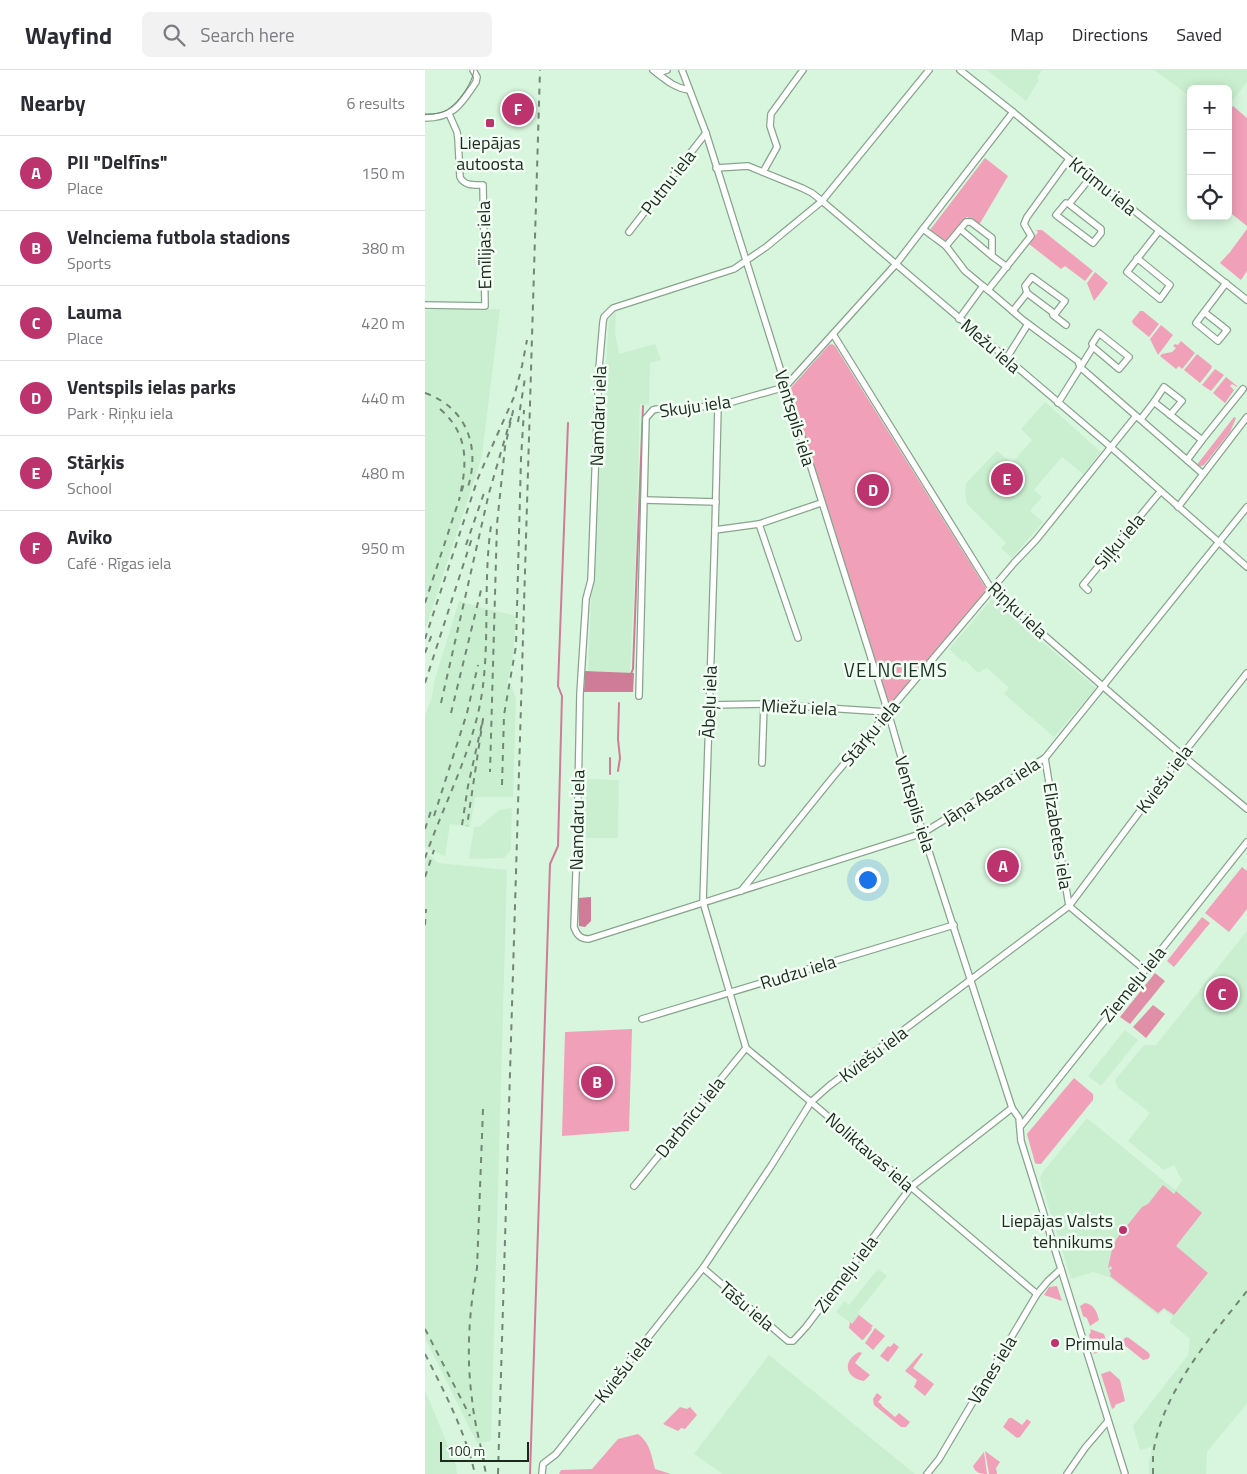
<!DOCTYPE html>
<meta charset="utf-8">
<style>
:root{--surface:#fff;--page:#f2f2f3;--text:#2b2b33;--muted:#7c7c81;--line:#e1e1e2;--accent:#bc336d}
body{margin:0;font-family:"Titillium Web",sans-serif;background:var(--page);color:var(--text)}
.controls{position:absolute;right:15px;top:15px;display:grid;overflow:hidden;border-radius:8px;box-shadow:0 2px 12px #0003}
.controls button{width:45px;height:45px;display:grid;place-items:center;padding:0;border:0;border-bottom:1px solid var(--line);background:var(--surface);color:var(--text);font:25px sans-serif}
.scale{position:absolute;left:15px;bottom:12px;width:89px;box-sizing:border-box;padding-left:5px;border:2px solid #1d281f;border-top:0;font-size:14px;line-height:18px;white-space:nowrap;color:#1d281f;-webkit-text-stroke:4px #f2fef4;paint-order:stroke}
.you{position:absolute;left:442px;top:809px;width:18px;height:18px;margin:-12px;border:4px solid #fff;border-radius:50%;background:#1a73e8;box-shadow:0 0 0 8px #1a73e833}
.badge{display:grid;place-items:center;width:32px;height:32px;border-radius:50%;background:var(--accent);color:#fff;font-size:16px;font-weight:700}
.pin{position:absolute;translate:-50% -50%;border:2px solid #fff;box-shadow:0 1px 5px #0006}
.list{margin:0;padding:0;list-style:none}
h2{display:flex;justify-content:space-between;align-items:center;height:65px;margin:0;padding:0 20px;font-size:21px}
h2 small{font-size:16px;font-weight:400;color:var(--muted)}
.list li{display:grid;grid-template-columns:32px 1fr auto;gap:15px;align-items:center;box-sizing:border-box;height:75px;padding:0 20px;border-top:1px solid var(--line)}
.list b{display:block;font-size:19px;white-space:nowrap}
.list p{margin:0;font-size:16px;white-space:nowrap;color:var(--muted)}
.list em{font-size:16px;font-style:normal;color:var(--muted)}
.icon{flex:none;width:28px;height:28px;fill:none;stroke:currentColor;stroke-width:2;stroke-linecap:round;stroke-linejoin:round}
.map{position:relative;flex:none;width:822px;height:1404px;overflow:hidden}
header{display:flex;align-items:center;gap:30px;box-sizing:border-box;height:70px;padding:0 25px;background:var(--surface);border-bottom:1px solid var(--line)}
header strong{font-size:24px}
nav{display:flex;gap:28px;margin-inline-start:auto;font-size:18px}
.search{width:350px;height:45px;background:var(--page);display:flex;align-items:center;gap:12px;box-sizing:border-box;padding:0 18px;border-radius:8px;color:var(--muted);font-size:19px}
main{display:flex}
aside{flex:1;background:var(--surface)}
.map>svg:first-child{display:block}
</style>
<header>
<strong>Wayfind</strong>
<div class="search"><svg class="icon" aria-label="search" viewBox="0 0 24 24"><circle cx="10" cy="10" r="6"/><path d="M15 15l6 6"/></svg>Search here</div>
<nav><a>Map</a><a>Directions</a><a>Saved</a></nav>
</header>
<main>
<aside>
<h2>Nearby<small>6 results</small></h2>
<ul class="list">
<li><span class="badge">A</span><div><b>PII &quot;Delfīns&quot;</b><p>Place</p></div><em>150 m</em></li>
<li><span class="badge">B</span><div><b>Velnciema futbola stadions</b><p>Sports</p></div><em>380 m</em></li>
<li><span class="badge">C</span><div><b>Lauma</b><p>Place</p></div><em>420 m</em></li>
<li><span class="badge">D</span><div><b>Ventspils ielas parks</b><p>Park · Riņķu iela</p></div><em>440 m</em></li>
<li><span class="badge">E</span><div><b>Stārķis</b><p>School</p></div><em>480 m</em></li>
<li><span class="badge">F</span><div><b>Aviko</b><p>Café · Rīgas iela</p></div><em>950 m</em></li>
</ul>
</aside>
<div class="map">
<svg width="822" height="1404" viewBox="0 0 822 1404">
<rect width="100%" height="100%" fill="#d8f6dd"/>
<g fill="#caefd0">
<path d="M562 0H617L612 8 614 10 601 31Z"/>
<path d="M729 0H822V12L803 36V19H766V27Z"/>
<path d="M75 239 57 386 0 560V240Z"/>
<path d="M191 242 190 263 194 284 230 274 236 290 225 293 224 335 215 334 211 477 205 603 163 601 166 530 184 249Z"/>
<path d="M620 332 676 382 658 404 637 387 609 420 617 427 605 441 618 452 587 488 576 478 581 473 542 434 540 423 541 413 572 381 587 393 607 370 596 359Z"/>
<path d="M567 529 671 618 629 667 579 624 584 618 562 598 553 603 540 590 538 592 524 579Z"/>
<path d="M34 531 58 538 91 546 88 587 82 614 86 615 91 628 88 727H50L45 757 25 754 20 786 0 778V646L6 630 10 609Z"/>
<path d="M162 709 194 710 193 768H159Z"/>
<path d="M87 738 86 780 79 788 44 789 49 757 55 756 74 740Z"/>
<path d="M0 784 5 785 13 793 82 800 66 1371 52 1373 0 1268Z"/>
<path d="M822 861V1333L782 1382 781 1404H724V1393L727 1377 715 1380 708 1356 763 1285 765 1269 744 1252 748 1247 739 1240 733 1245 684 1207 668 1202 646 1209 615 1109 617 1103 662 1048 750 1120 757 1111 749 1095 739 1100 703 1071 725 1043 693 1018 690 1010 719 975H731Z"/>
<path d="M700 960 713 970 676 1016 663 1006Z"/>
<path d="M453 1199 462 1206 433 1242 435 1244 427 1254 411 1242 419 1231 424 1235Z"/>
<path d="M344 1285 490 1404H298L269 1384Z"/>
<path d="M0 1320 31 1395 32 1404H0Z"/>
</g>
<g fill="#f1a0b9">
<path d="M808 36 822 48V156L803 141V42Z"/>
<path d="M560 88 583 106 554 155 542 147 521 171 505 160Z"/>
<path d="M822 159V201L816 210 795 193 805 182Z"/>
<path d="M611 160H617L668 201 660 211 640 196 636 199 604 174 613 162Z"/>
<path d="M670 202 683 213 669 231 662 213Z"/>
<path d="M715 241H718L734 254 724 267 708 254 707 251Z"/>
<path d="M736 255 748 265 733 285 725 269Z"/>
<path d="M756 271 770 283 758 298 757 299 754 296 751 299 735 286 737 284 747 282 751 278 748 276 750 274 753 275Z"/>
<path d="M407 274 410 276 562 520 561 524 467 632 464 633 462 631 364 320 404 275Z"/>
<path d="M772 284 787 296 786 299 775 313 759 300Z"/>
<path d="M790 299 799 305 786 321 777 315Z"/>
<path d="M801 307 812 316V317L807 314 805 316 809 320 800 333 788 323Z"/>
<path d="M809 347 811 348 805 362 779 395 773 397 771 396Z"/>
<path d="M817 797 822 801V839L804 862 780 843Z"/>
<path d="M777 847 785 853 749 897 742 891Z"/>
<path d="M207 959 204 1061 137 1066 140 962Z"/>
<path d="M649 1008 668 1024V1030L616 1094H612L610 1093 602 1064Z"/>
<path d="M738 1115 749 1124 751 1121 777 1143 751 1176 783 1203 749 1245 739 1238 733 1243 685 1206 686 1204 684 1200 687 1199 686 1196 683 1198C686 1185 688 1166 701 1160V1157L717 1137 723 1134Z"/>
<path d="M632 1216 637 1231 619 1225 624 1217Z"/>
<path d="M660 1233C669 1234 672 1242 674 1250L665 1256 662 1248 658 1246 655 1236Z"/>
<path d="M434 1245 448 1256 446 1258 447 1259 438 1270H437L424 1258 425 1252 427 1254Z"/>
<path d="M450 1258 460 1266 448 1280 440 1273Z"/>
<path d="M665 1259 679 1264 683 1277 669 1284 664 1265 666 1262Z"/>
<path d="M701 1267 704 1268 724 1283 725 1286 723 1289 718 1290 698 1274V1270Z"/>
<path d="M469 1273 474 1277 463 1292 455 1286 463 1276 465 1277Z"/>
<path d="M434 1282 437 1283 430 1293 445 1305 439 1311C420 1308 417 1291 434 1282Z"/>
<path d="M496 1283 498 1284 488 1298 509 1314 500 1326 489 1317 492 1310 480 1301Z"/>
<path d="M685 1301 695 1310 700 1331 690 1335V1337L687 1339 676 1304Z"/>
<path d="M452 1323 457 1327 453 1332 457 1335V1336L470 1347 474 1343 485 1352 481 1357H476L449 1335 448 1329Z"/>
<path d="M255 1337 262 1339 265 1337 272 1345 260 1359 256 1358 253 1361 238 1354Z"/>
<path d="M584 1348H587L597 1355 602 1349 606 1352 595 1367 592 1368 578 1357Z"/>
<path d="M213 1364C225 1373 226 1384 230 1399L246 1404H134L136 1400 167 1399 193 1369Z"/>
<path d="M560 1381 575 1392 571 1398 572 1404H564Z"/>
<path d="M559 1382 562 1404C556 1404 550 1403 548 1396Z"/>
</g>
<g fill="#e18ea8">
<path d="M730 903 740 911 705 954 695 947Z"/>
<path d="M728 935 740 944 721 968 708 957Z"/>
</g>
<g fill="#ce7c97">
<path d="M160 601 209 603 208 622H159Z"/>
<path d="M166 827V851L160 857 154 856 153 828Z"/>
</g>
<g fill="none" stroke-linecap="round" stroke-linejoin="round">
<g stroke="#ce7c97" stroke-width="2">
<path d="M206 604 208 599 218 336"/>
<path d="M185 688V704"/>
<path d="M193 701 195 688 193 669 194 633"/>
<path d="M105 1404 125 794 133 776 137 626 133 616 143 353"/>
</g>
<defs>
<g id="minor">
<path d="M228 0C240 9 249 18 264 20"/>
<path d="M257 0 281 63 463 642 498 763 587 1038 594 1048 596 1071 700 1404"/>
<path d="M504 0 397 131 341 177 309 199 188 238 179 247 178 252 174 298 166 510 161 529 155 624 152 775 149 857C152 865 155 869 164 869L498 763 620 688 822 437"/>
<path d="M535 0 588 42 654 97 822 230"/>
<path d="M232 3 242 0"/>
<path d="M0 48C29 48 36 34 51 12L52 7 48 0"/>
<path d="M291 98 323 96 377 118 387 123 397 131 687 378 822 497"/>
<path d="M338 102 352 77 345 56 346 44 378 0"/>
<path d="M644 134 641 133 631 145 668 173 676 163V159L644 134 666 107"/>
<path d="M498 159 521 176"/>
<path d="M535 159 567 186"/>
<path d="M204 162 281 63"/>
<path d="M712 188 745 215 735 229 702 202 734 161"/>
<path d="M558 216 540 201 521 176 541 152H546L567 168V186L582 197"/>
<path d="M563 220 598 250 653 291 655 297 778 404"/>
<path d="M0 235 60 236 58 115C49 115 39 116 35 107L33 69 32 62 24 44"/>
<path d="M588 241 602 223"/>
<path d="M779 242 802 260 793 271 771 253 801 213"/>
<path d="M630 244 602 223 600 216 607 207 640 231 630 244 628 245 641 255"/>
<path d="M534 249 558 216 563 220 606 166 599 154 602 147 644 89"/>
<path d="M408 264 567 520 757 685 822 739"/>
<path d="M581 289 603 254"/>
<path d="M729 332 739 317 757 331 745 345"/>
<path d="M633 333 668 277 667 274 674 263 704 287 694 299 668 277"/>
<path d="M293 336 290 460 278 832 321 978 386 1032 612 1224"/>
<path d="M716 349 729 332 777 370 818 319"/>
<path d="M762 390 777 370"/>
<path d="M219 430 291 432"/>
<path d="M753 437 822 347"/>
<path d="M334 454 373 568"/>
<path d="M290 460 334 454 396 433"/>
<path d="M663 520 658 515 735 422"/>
<path d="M214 626 221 348 228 340 232 339 293 336 360 317 471 194 588 42"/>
<path d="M284 635 339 634 463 642"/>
<path d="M620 688 644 836 720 900"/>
<path d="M337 693 339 634"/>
<path d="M316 821 408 707 589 493 611 470 711 346"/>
<path d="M217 949 529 855"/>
<path d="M595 1057 822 772"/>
<path d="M209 1116 321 978"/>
<path d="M278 1198 363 1271H368L381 1257 486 1117 587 1038"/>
<path d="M117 1404 118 1394 131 1384 278 1198 346 1096 386 1032 404 1016 644 836 757 685 822 603"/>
<path d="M502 1404 514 1389 612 1224 623 1211 636 1199"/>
<path d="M642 1404 660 1378 683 1351"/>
</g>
</defs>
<use href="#minor" stroke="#88a48d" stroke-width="8"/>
<use href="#minor" stroke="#fff" stroke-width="5.5"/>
<path stroke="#728675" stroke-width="1" d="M0 44C7 44 13 44 20 41 32 35 48 13 49 0"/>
<g stroke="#728675" stroke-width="2" stroke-dasharray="6 6" stroke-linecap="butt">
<path d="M0 323C43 338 56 379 42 420"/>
<path d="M15 339C45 365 42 395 34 430L40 410"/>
<path d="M93 352 100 308"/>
<path d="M41 475 59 423"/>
<path d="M0 533 34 430"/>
<path d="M0 569 53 408 89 327 97 296 102 270"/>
<path d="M0 583 7 564"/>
<path d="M0 613 47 468"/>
<path d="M16 633 64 423 88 341 80 377 72 454 65 702"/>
<path d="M26 643 57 516"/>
<path d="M77 715 79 645 91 576 96 389 99 340"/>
<path d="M9 746 42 643 53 595"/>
<path d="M37 755 43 716 58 649 42 756"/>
<path d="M0 759 7 738"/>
<path d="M0 788C19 733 48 681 57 623 65 568 58 511 66 456"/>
<path d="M0 807 9 780"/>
<path d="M0 855 1 839"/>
<path d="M58 1039 52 1198C44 1241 41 1286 47 1329 49 1350 54 1370 59 1390"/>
<path d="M0 1259 45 1346"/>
<path d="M0 1284C20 1323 40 1361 50 1404"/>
<path d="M57 1384 61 1404"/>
<path d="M73 1404 115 0"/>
<path d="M728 1404C728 1398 728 1391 728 1385 736 1323 785 1268 822 1221"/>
</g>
</g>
<g fill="#bc336d" stroke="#f2fef4" stroke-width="2">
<rect x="60" y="48" width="10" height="10" rx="2.5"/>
<circle cx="698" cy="1160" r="5"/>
<circle cx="630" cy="1273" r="5"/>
</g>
<g text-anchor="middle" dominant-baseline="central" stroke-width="5" stroke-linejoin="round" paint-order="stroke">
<g font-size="18" fill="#1d281f" stroke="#f2fef4">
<text x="65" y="72">Liepājas<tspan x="65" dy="21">autoosta</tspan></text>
<text x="688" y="1150" text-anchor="end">Liepājas Valsts<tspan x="688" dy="21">tehnikums</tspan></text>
<text x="640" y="1273" text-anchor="start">Primula</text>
</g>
<g font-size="18" fill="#1d281f" stroke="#f2fef4">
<text transform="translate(243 112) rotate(-52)">Putnu iela</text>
<text transform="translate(678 116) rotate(39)">Krūmu iela</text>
<text transform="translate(59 175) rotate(-91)">Emīlijas iela</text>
<text transform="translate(566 276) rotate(41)">Mežu iela</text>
<text transform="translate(270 336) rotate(-8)">Skuju iela</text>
<text transform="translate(173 346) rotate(-88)">Namdaru iela</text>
<text transform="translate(370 348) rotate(73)">Ventspils iela</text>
<text transform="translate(694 471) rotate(-50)">Siļķu iela</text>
<text transform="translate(593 540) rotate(43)">Riņķu iela</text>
<text transform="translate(284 632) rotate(-88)">Ābeļu iela</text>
<text transform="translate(374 637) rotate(3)">Miežu iela</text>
<text transform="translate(445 663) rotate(-50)">Stārķu iela</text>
<text transform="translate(739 709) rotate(-53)">Kviešu iela</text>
<text transform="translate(566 721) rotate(-32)">Jāņa Asara iela</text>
<text transform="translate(490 734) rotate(73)">Ventspils iela</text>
<text transform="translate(152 750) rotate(-89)">Namdaru iela</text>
<text transform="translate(633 766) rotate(81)">Elizabetes iela</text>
<text transform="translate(373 902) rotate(-17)">Rudzu iela</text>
<text transform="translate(708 914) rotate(-51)">Ziemeļu iela</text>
<text transform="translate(448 984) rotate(-37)">Kviešu iela</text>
<text transform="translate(265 1047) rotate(-51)">Darbnīcu iela</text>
<text transform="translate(445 1082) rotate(41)">Noliktavas iela</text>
<text transform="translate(421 1204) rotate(-53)">Ziemeļu iela</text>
<text transform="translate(322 1236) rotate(40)">Tāšu iela</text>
<text transform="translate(198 1299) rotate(-52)">Kviešu iela</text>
<text transform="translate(567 1300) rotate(-59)">Vānes iela</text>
</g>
<g font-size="19" letter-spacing="1" fill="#19311f" stroke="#f2fef4">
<text x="471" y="599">VELNCIEMS</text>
</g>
</g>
</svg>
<div class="controls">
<button>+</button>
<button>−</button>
<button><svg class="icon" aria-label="locate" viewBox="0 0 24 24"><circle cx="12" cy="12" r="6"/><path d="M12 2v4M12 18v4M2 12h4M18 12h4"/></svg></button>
</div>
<div class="scale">100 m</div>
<div class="you"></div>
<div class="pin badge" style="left:578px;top:796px">A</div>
<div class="pin badge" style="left:172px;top:1012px">B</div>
<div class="pin badge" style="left:797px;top:924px">C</div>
<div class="pin badge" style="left:448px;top:420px">D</div>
<div class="pin badge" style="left:582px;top:409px">E</div>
<div class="pin badge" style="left:93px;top:39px">F</div>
</div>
</main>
